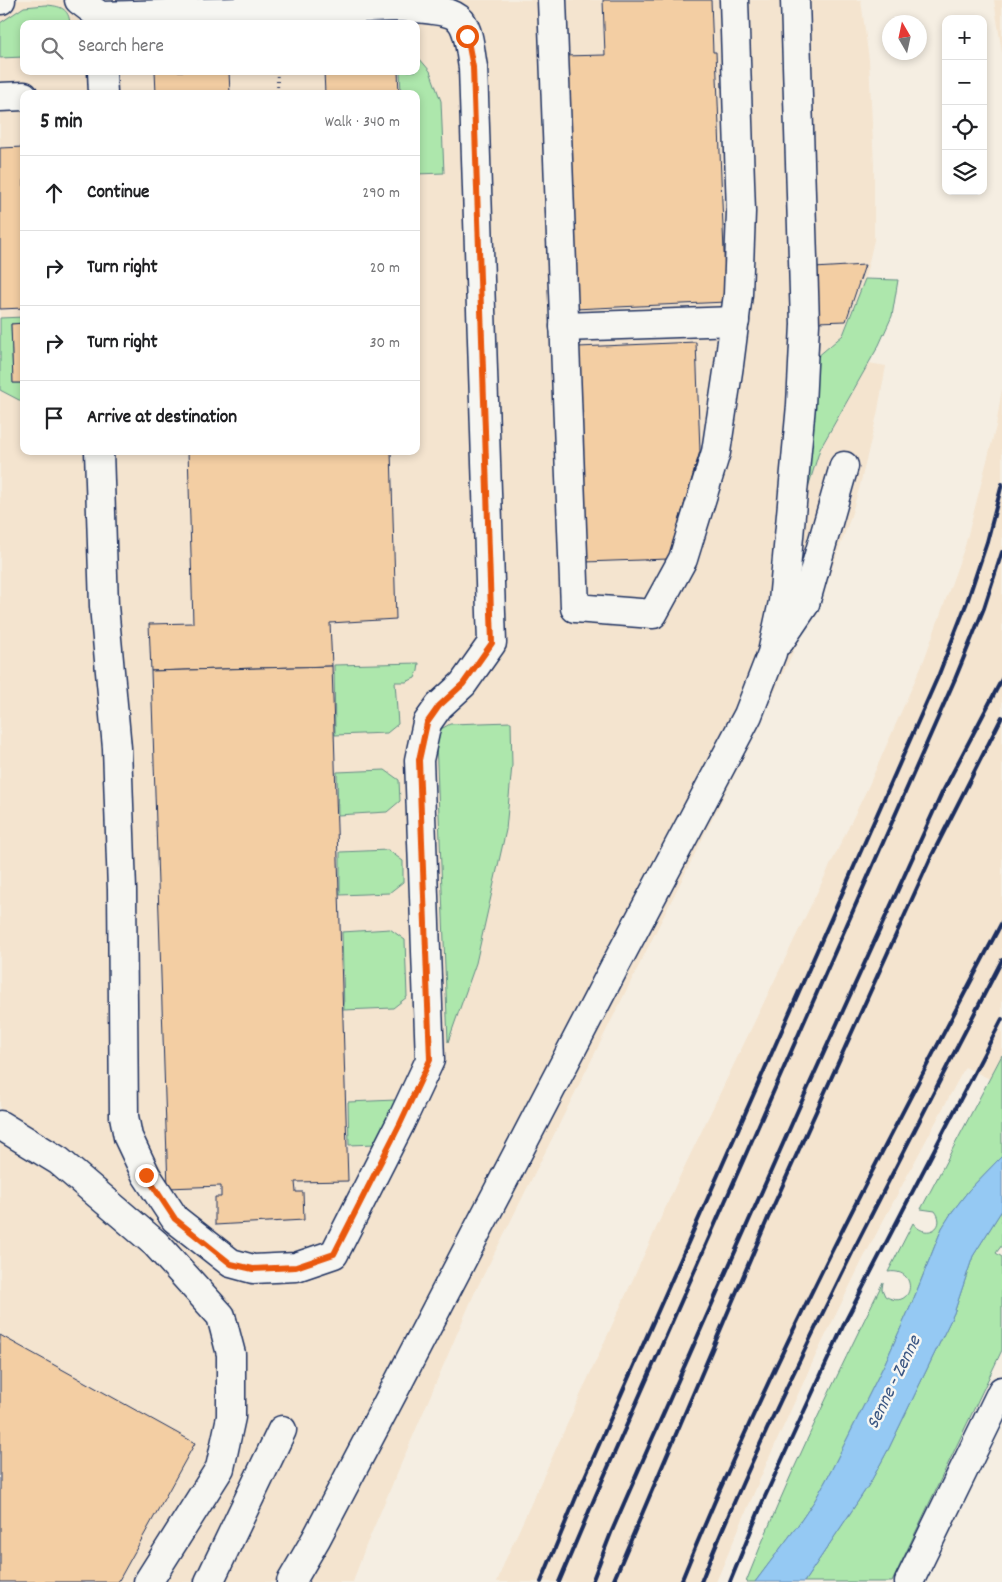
<!DOCTYPE html>
<meta charset="utf-8">
<style>
:root{--surface:#fff;--page:#f2f2f2;--text:#202124;--muted:#757577;--line:#e0e0e0}
body{margin:0;font-family:Dekko,sans-serif;background:var(--page);color:var(--text)}
.controls{position:absolute;right:15px;top:15px;display:grid;overflow:hidden;border-radius:10px;box-shadow:0 2px 8px #0003}
.controls button{width:45px;height:45px;display:grid;place-items:center;padding:0;border:0;border-bottom:1px solid var(--line);background:var(--surface);color:var(--text);font:25px sans-serif}
.compass{position:absolute;left:882px;top:15px;width:45px;height:45px;border-radius:50%;background:var(--surface);box-shadow:0 2px 8px #0003;rotate:351deg}
.stop{position:absolute;width:15px;height:15px;margin:-11px;border:4px solid #ea580c;border-radius:50%;background:#fff}
.stop.end{background:#ea580c;border-color:#fff;box-shadow:0 1px 5px #0008}
.list{margin:0;padding:0;list-style:none}
h2{display:flex;justify-content:space-between;align-items:center;height:65px;margin:0;padding:0 20px;font-size:21px}
h2 small{font-size:16px;font-weight:400;color:var(--muted)}
.list li{display:grid;grid-template-columns:32px 1fr auto;gap:15px;align-items:center;box-sizing:border-box;height:75px;padding:0 20px;border-top:1px solid var(--line)}
.list b{display:block;font-size:19px;white-space:nowrap}
.list em{font-size:16px;font-style:normal;color:var(--muted)}
.icon{flex:none;width:28px;height:28px;fill:none;stroke:currentColor;stroke-width:2;stroke-linecap:round;stroke-linejoin:round}
.map{position:relative;flex:none;width:1002px;height:1582px;overflow:hidden}
.search{position:absolute;background:var(--surface);box-shadow:0 2px 8px #0003;left:20px;top:20px;width:400px;height:55px;display:flex;align-items:center;gap:12px;box-sizing:border-box;padding:0 18px;border-radius:10px;color:var(--muted);font-size:19px}
.panel{position:absolute;background:var(--surface);box-shadow:0 2px 8px #0003;left:20px;top:90px;width:400px;height:365px;border-radius:10px}
.map>svg:first-child{display:block}
</style>
<div class="map">
<svg width="1002" height="1582" viewBox="0 0 1002 1582">
<rect width="100%" height="100%" fill="#f5eee2"/>
<filter id="ink" filterUnits="userSpaceOnUse"><feTurbulence type="fractalNoise" baseFrequency=".02" numOctaves="2"/><feDisplacementMap in="SourceGraphic" scale="10" xChannelSelector="R" yChannelSelector="G"/><feConvolveMatrix kernelMatrix="1 2 1 2 8 2 1 2 1" color-interpolation-filters="sRGB"/></filter>
<g filter="url(#ink)">
<g fill="#f4e4cf" fill-rule="evenodd">
<path d="M0 0H861L869 60 874 165V240L865 279 843 335 817 357 806 494 820 449 869 363 886 366 877 415 860 485 850 519 831 571 755 734 474 1294 365 1548 353 1582H0ZM24 24H416V71H24ZM24 94H416V451H24Z"/>
<path d="M994 0H1002V53Z"/>
<path d="M1002 389V1055L990 1079 965 1067 864 1257 815 1357 769 1458 716 1582H497L505 1561 678 1180 869 785 924 660 965 546 996 426Z"/>
</g>
<g fill="#ade7ac" stroke="#648b85">
<path d="M46 5C60 6 69 8 70 24H24V57L0 58V23L24 7Z"/>
<path d="M416 58H419L430 71 441 101 444 173 416 174V94H401L400 71H416Z"/>
<path d="M865 279 898 280 892 316 879 345 820 449 805 497 817 357 843 335Z"/>
<path d="M24 317V323L11 324 13 383H24V401L19 400 0 390V318Z"/>
<path d="M419 663 418 671 415 678 406 682H395L398 724 387 733 335 735 334 665Z"/>
<path d="M511 722 512 765 506 830 476 963 448 1042 436 740 441 729 450 724Z"/>
<path d="M385 770 399 780 400 801 387 812 338 815 337 772Z"/>
<path d="M388 850 403 861V882L389 893 340 895V852Z"/>
<path d="M390 929 405 940 407 997 393 1008 344 1010 342 932Z"/>
<path d="M1002 1055V1156L969 1190 952 1212 942 1228 912 1303 885 1363 831 1471 815 1500 798 1525 755 1582H746C786 1480 834 1381 883 1282L882 1289 885 1296C914 1313 920 1267 888 1272L913 1223C925 1240 948 1228 935 1211L921 1209Z"/>
<path d="M396 1100 375 1144 349 1145 348 1102Z"/>
<path d="M1002 1210V1245L996 1253 1002 1257V1350L892 1582H804L847 1518 870 1483 889 1448 954 1313 973 1256Z"/>
</g>
<path fill="#95c9f3" stroke="#648bb7" d="M1002 1156V1210L973 1256 954 1313 889 1448 870 1483 847 1518 804 1582H755L798 1525 815 1500 831 1471 885 1363 912 1303 942 1228 952 1212 969 1190Z"/>
<g fill="#f3cea3" stroke="#1b2f5e">
<path d="M603 0H711L713 52H716L726 302 574 309 563 56 605 55Z"/>
<path d="M155 71H229L230 94H156Z"/>
<path d="M324 71H398L399 94H325Z"/>
<path d="M24 147V308L0 309V148Z"/>
<path d="M865 265 846 321 817 322 814 268Z"/>
<path d="M24 323V383H13L11 324Z"/>
<path d="M696 342 700 451 668 559 585 562 578 347Z"/>
<path d="M188 451H391L396 619 330 623 332 666 151 671 149 624 193 623Z"/>
<path d="M332 666 348 1181 295 1182 296 1192H303L304 1220 215 1225V1197H221V1186L168 1188 151 671Z"/>
<path d="M0 1335 195 1443 118 1582H0Z"/>
</g>
<g fill="none" stroke-linecap="round" stroke-linejoin="round">
<defs>
<g id="minor">
<path d="M0 0H1"/>
<path d="M79 0 100 16 401 7C417 9 451 8 461 21 470 33 470 52 473 67L492 643 463 684 439 706 427 723 419 760 430 1060 400 1124 334 1254 296 1267 253 1269 231 1263 175 1219 146 1175 128 1137 124 1116 122 890 117 748 104 606 99 451"/>
<path d="M552 0 575 608 653 614 683 559 716 452 729 365 738 294 741 212 734 0"/>
<path d="M102 71 103 94"/>
<path d="M0 97 24 96"/>
<path d="M564 327 735 321"/>
<path d="M780 641 805 604 844 466"/>
<path d="M0 1125 59 1161 156 1244 221 1316 231 1354V1417L220 1468 148 1582"/>
<path d="M209 1582 282 1430"/>
<path d="M291 1582 316 1539 398 1383 615 966 748 715 772 653 783 602 801 405 805 324 795 0"/>
<path d="M909 1582 1002 1391"/>
</g>
</defs>
<use href="#minor" stroke="#1b2f5e" stroke-width="31"/>
<path stroke="#1b2f5e" stroke-width="3" stroke-dasharray="1 4" stroke-linecap="butt" d="M277 71 278 94"/>
<use href="#minor" stroke="#f6f6f2" stroke-width="28"/>
<g stroke="#1b2f5e" stroke-width="4">
<path d="M541 1582 579 1490 939 674 967 602 987 542 1002 484"/>
<path d="M559 1582 595 1497 955 679 984 608 1002 552"/>
<path d="M592 1582 611 1533 653 1437 801 1103 941 795 1002 679"/>
<path d="M613 1582 768 1218 931 857 1002 717"/>
<path d="M681 1582C773 1355 888 1139 1002 922"/>
<path d="M701 1582C746 1468 800 1359 854 1249 903 1153 952 1056 1002 960"/>
<path d="M730 1582 763 1501 845 1322 1002 1019"/>
</g>
</g>
</g>
<g fill="none" stroke-linecap="round" stroke-linejoin="round" filter="url(#ink)">
<path stroke="#ea580c" stroke-width="6" d="M146 1175 175 1219 231 1264 253 1269 296 1267 334 1254 400 1124 430 1060 419 760 427 723 439 706 463 684 492 643 473 67 467 36"/>
</g>
<g text-anchor="middle" dominant-baseline="central" stroke-width="5" stroke-linejoin="round" paint-order="stroke">
<g font-size="19" font-style="italic" fill="#3a5683" stroke="#f6f6f2">
<text transform="translate(895 1383) rotate(-64)">Senne - Zenne</text>
</g>
</g>
</svg>
<div class="controls">
<button>+</button>
<button>−</button>
<button><svg class="icon" aria-label="locate" viewBox="0 0 24 24"><circle cx="12" cy="12" r="6"/><path d="M12 2v4M12 18v4M2 12h4M18 12h4"/></svg></button>
<button><svg class="icon" aria-label="layers" viewBox="0 0 24 24"><path d="M12 4l9 5-9 5-9-5zM3 14l9 5 9-5"/></svg></button>
</div>
<svg class="compass" viewBox="-18 -18 36 36"><path d="M0-13l5 13h-10z" fill="#e53935"/><path d="M0 13l5-13h-10z" fill="#757577"/></svg>
<div class="stop" style="left:467px;top:36px"></div>
<div class="stop end" style="left:146px;top:1175px"></div>
<div class="search"><svg class="icon" aria-label="search" viewBox="0 0 24 24"><circle cx="10" cy="10" r="6"/><path d="M15 15l6 6"/></svg>Search here</div>
<section class="panel">
<h2>5 min<small>Walk · 340 m</small></h2>
<ul class="list">
<li><svg class="icon" aria-label="ahead" viewBox="0 0 24 24"><path d="M12 20V5M6 11l6-6 6 6"/></svg><div><b>Continue</b></div><em>290 m</em></li>
<li><svg class="icon" aria-label="right" viewBox="0 0 24 24"><path d="M7 20v-9h11M14 6l5 5-5 5"/></svg><div><b>Turn right</b></div><em>20 m</em></li>
<li><svg class="icon" aria-label="right" viewBox="0 0 24 24"><path d="M7 20v-9h11M14 6l5 5-5 5"/></svg><div><b>Turn right</b></div><em>30 m</em></li>
<li><svg class="icon" aria-label="arrive" viewBox="0 0 24 24"><path d="M6 21V4h12l-3 4 3 4H6"/></svg><div><b>Arrive at destination</b></div></li>
</ul>
</section>
</div>
